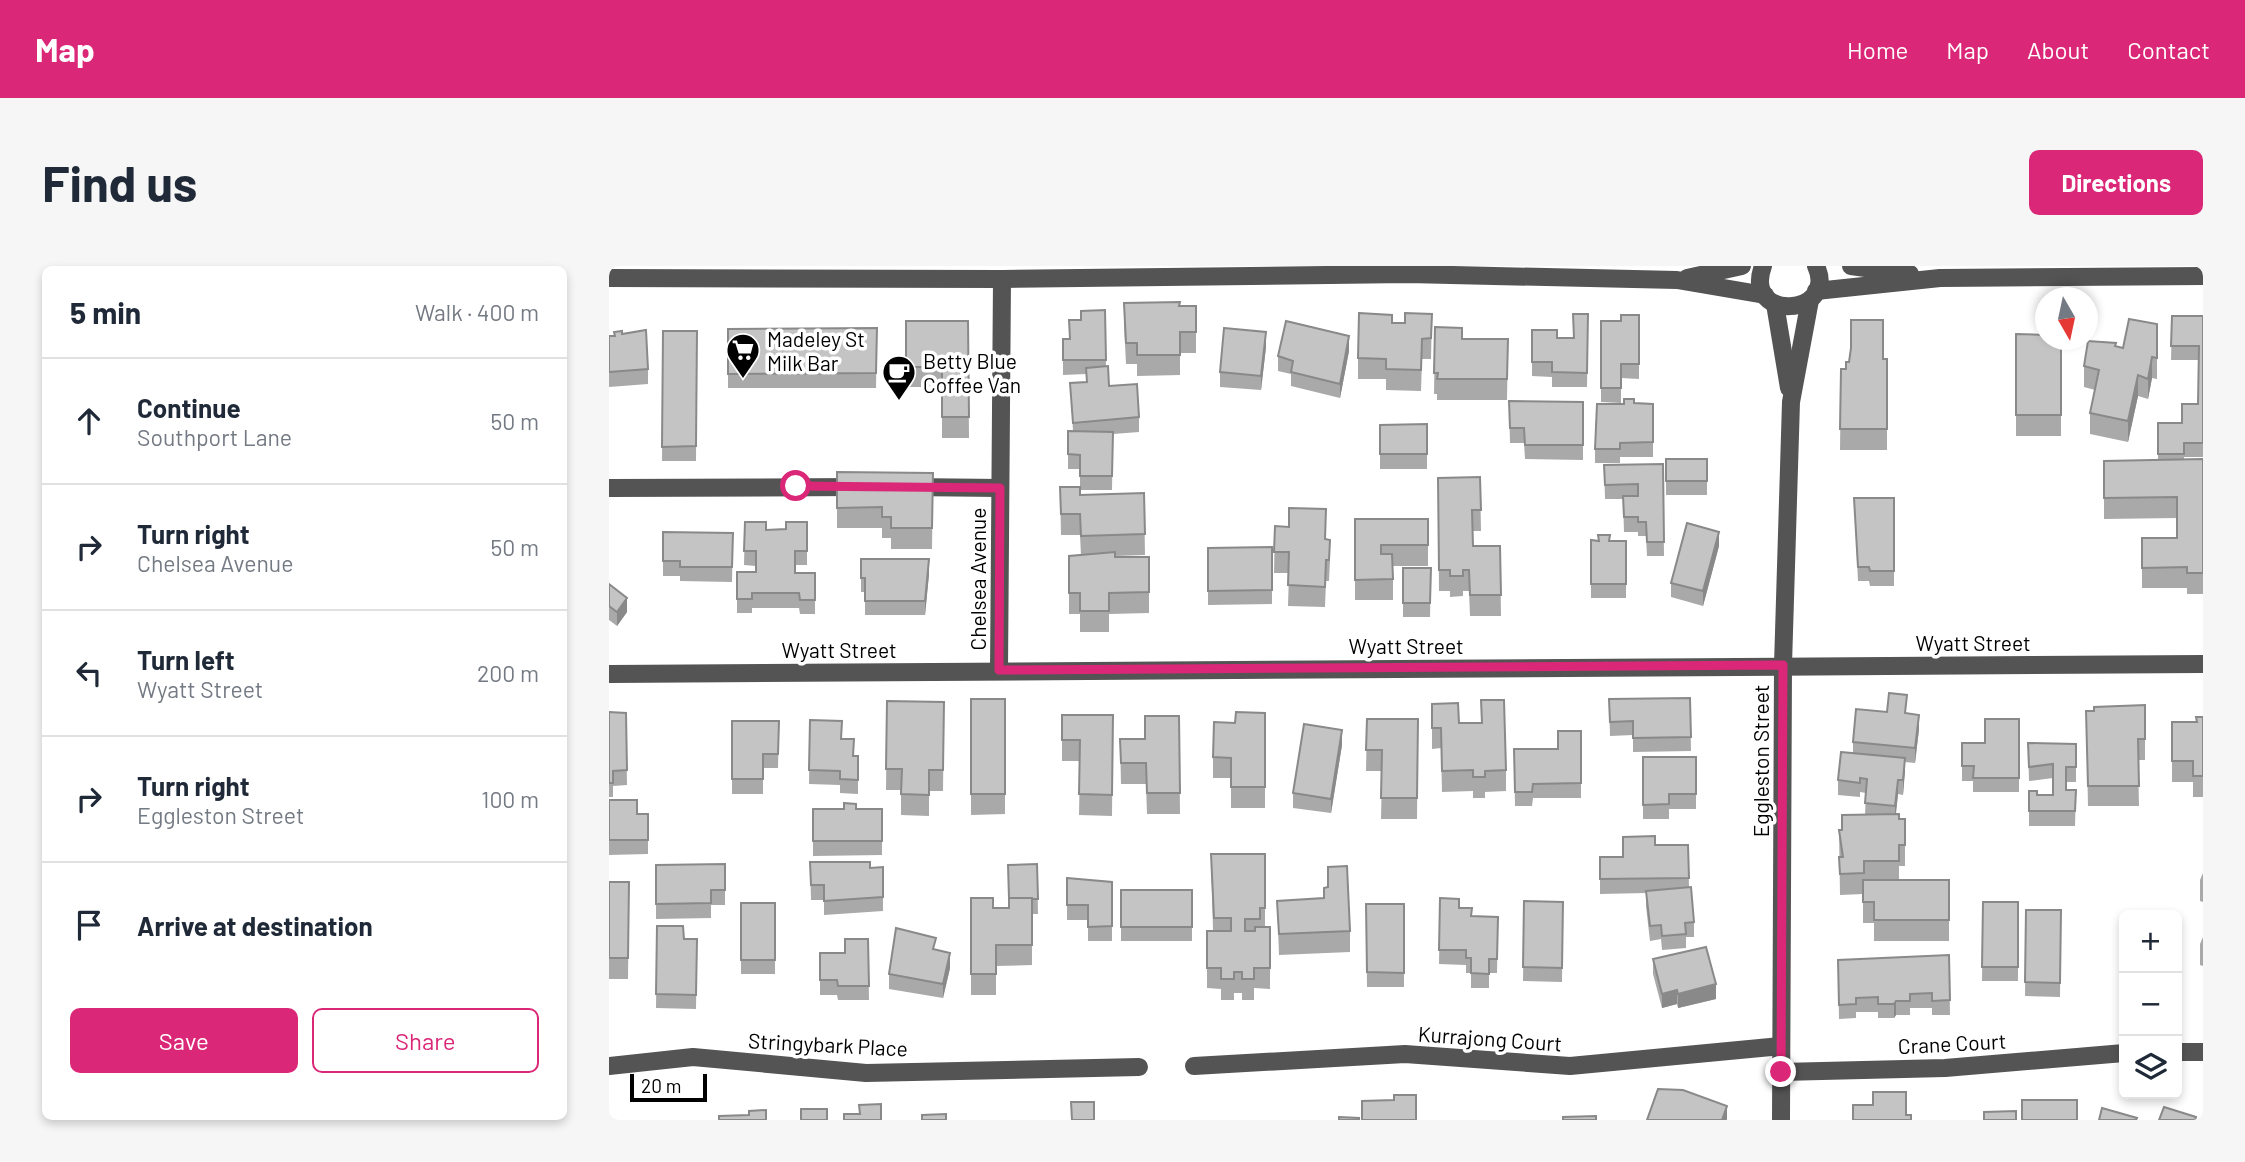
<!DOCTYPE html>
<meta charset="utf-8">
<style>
:root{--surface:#fff;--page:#f6f6f7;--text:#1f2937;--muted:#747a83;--line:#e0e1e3;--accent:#db2777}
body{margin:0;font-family:Barlow,sans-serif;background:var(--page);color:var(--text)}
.controls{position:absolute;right:21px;bottom:21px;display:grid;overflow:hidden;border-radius:10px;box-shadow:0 4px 10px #0003}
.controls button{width:63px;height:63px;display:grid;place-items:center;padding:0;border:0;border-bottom:2px solid var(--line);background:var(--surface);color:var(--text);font:35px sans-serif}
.compass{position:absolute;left:1426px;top:21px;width:63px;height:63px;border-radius:50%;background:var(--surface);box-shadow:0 4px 10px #0003;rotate:171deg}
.scale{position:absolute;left:21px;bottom:18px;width:77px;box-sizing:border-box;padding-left:7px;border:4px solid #000;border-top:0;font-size:19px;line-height:24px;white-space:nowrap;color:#000;-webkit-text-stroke:5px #fff;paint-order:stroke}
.stop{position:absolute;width:21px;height:21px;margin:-16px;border:5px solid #db2777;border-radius:50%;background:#fff}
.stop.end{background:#db2777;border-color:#fff;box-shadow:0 2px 7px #0008}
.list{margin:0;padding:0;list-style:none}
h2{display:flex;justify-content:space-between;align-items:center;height:91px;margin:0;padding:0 28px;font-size:30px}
h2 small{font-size:23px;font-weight:400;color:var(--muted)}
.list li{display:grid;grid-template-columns:46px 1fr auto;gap:21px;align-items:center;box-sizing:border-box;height:126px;padding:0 28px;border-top:2px solid var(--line)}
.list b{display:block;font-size:26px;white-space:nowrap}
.list p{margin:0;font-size:23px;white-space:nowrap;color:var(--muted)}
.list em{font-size:23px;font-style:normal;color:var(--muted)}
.actions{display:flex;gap:14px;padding:21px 28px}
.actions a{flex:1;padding:16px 0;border:2px solid var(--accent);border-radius:10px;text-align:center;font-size:24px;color:var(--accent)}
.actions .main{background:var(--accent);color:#fff}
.icon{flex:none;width:38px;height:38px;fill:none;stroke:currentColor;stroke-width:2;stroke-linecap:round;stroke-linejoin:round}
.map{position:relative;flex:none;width:1594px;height:854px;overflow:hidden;border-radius:10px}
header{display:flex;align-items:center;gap:42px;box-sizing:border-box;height:98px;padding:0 35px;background:var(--accent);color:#fff}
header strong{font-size:33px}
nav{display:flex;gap:38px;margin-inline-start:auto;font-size:24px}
.intro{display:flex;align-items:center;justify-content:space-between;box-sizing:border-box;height:168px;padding:0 42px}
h1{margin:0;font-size:49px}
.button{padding:18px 32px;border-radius:10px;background:var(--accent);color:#fff;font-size:24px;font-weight:700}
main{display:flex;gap:42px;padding:0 42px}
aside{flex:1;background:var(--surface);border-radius:10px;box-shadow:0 4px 10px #0003}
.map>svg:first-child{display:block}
</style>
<header>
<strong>Map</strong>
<nav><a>Home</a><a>Map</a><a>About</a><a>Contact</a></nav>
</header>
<div class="intro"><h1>Find us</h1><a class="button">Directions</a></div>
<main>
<aside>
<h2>5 min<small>Walk · 400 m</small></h2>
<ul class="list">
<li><svg class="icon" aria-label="ahead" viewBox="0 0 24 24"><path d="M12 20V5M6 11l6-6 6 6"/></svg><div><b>Continue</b><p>Southport Lane</p></div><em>50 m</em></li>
<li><svg class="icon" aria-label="right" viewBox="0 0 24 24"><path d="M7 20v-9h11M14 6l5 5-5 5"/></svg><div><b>Turn right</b><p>Chelsea Avenue</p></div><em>50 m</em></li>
<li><svg class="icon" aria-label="left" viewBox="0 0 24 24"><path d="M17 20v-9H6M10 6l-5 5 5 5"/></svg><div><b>Turn left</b><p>Wyatt Street</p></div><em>200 m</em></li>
<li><svg class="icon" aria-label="right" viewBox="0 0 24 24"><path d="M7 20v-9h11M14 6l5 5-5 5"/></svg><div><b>Turn right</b><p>Eggleston Street</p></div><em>100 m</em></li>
<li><svg class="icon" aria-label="arrive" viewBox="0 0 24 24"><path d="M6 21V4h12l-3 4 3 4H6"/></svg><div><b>Arrive at destination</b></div></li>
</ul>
<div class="actions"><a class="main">Save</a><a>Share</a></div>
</aside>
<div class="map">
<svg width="1594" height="854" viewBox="0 0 1594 854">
<rect width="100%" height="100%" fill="#fff"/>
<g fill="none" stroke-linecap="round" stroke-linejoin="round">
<g stroke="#545454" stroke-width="18">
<path d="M1154 0C1133 57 1230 50 1207 0"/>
<path d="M1242 0 1301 8"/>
<path d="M0 12 393 13 799 8 1068 14 1156 29"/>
<path d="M1078 12 1133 0"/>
<path d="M1207 25 1331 12 1594 10"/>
<path d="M1166 38 1180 122"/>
<path d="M300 221 391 222"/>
<path d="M0 222 251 221"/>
<path d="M390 404 393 13"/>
<path d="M0 408 1594 398"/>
<path d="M1568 786H1594"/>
<path d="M0 800 84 791 257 807 530 801"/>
<path d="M585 800 796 788 961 800 1172 780"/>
<path d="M1172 806 1336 802 1515 787"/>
<path d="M1172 854 1174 399 1182 136 1201 34"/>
</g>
</g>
<g fill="#a9a9a9">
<path d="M515 37 570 40H587V87H571V109L528 110V98H517L515 58Z"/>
<path d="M496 44 497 101 500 120 530 151V166L504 168 503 224H471V203H459V165H464L461 117 477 116V108L454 109V73H461L472 54Z"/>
<path d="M823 48 822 93H813L812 125 777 124V113H749V92L783 57H796Z"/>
<path d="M979 48 978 121H943V111L923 110V64L948 72H965Z"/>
<path d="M1030 49V113L1012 112V137L992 136V55H1012Z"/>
<path d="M1563 50H1594V191H1575V194L1594 193V328H1578V322H1533V272H1568V252L1495 253V195L1549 194V157H1573L1589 138V94H1562Z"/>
<path d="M297 55H359L360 172H333V121H297Z"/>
<path d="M1548 58V113L1543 112 1539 133 1529 130 1519 176 1481 168V147L1486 124 1475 121V100L1507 80 1514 82Z"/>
<path d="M826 61 853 73H899L898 134H828V128H825Z"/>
<path d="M268 62 267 122H119V63Z"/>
<path d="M54 65H88L87 195H53Z"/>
<path d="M13 68 39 103V118L0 121V70Z"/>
<path d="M1407 68 1452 74V170H1407Z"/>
<path d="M657 81 652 124 611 121V106Z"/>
<path d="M740 85 731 132 682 120V108L669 105V90Z"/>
<path d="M1274 93H1278V184H1231L1232 103H1237Z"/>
<path d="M900 135 974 136V194L916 193 915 177H901Z"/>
<path d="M1025 137 1044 138V191H1011V197H986V183L1015 138Z"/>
<path d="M818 158V203H771V159Z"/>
<rect x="1057" y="193" width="41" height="36"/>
<path d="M1054 198 1055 290H1038L1037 270H1029V266H1015L1014 233H996L995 199Z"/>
<path d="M228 206 324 207 323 283H282V272H273V262H228Z"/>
<path d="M871 211 872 265H864V280H891L892 350H861L860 325H854V330L841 331V325H830L829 212Z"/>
<path d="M451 221 471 229 535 227 536 289 506 290V291H540V347L500 348V366H471V348H460V290L472 289 471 269H452Z"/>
<path d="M1245 232H1285V320H1261L1260 315H1249Z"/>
<path d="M746 253H819V300H784V334H746Z"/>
<path d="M136 256 157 264 177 263 198 256V299H186V307H206V348H191L190 342H143V347H128V306H147V300L135 299Z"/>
<path d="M666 260 717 273 721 294 720 315H717L716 341 679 340 680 307H665Z"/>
<path d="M54 266 124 267 123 316 71 315V310H54Z"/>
<path d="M982 274 1017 275V332H982Z"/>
<path d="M1110 280 1094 340 1062 331V317Z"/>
<path d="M663 281V338L599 339V282Z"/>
<path d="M252 293 320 308 316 349H256V326H252Z"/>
<path d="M794 302H822L821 351H794Z"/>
<path d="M0 318 18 346 8 360 0 354Z"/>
<path d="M1081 432 1082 485 1024 486V469L1001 470 1000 433Z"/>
<path d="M362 433H396V548L362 549Z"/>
<path d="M872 434 897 504V525L876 526V532H864V525L833 526 832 482 823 483V438L850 457H872Z"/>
<path d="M278 435 335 436 334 525H320V550L292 549V524H277Z"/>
<path d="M1536 439V494H1529L1530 540H1479L1477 445H1485Z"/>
<path d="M0 446 17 447 18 519 4 520V531H0Z"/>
<path d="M1278 446 1298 447 1310 463 1306 497 1296 496 1294 529 1289 528 1287 548 1290 553H1296V600H1290V614H1340V675H1265V657H1254V628L1231 629 1230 564H1233L1256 549 1257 527 1251 526V531L1229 529V514L1244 487V476Z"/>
<path d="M656 447V542H622V512H604V491L626 457Z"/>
<path d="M453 449H504L503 550 470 549 471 495H453Z"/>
<path d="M570 450 571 548H538L537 518H512L511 473H536Z"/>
<path d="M1594 451V531H1584V516H1563V456H1588Z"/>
<path d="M758 453H809L808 553H772L773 505H757Z"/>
<path d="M1410 453V526H1364V515H1353V477H1376Z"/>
<path d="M201 454 233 473 244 490H249V528L231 527V519L200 518Z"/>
<path d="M123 455H170L169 502H154V528H123Z"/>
<path d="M972 465V532H924L923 540H906L905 483H949Z"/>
<path d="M1419 477 1467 478V516H1457V524H1467L1466 560H1420V525L1428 529H1444V512L1420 515Z"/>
<path d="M733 479 722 547 684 542V527Z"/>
<path d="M1034 491H1087V543H1060V553H1034Z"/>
<path d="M0 534 28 548H39V588L0 589Z"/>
<path d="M204 543H273V589L204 590Z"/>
<path d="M1046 579H1079L1080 622 1085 656V671H1077V682L1053 684 1052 673 1041 675 1037 640V627L991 628V591H1014Z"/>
<path d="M602 588H656V661H661V723L645 722V734H633V727H625V734H612V723L598 722V665H604Z"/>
<path d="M201 596 261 602 274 601V645L215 649V634H202Z"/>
<path d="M116 598V639H102V652L47 653V599Z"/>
<path d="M428 598 429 648H423V699L387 700V729H362V632L384 642H400Z"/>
<path d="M719 601 741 665V686L670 689 668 635 715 632 719 621Z"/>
<path d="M1594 607V636L1591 635V614Z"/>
<path d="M458 612 503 616V675H479V654H458Z"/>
<path d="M0 616H20L19 713H0Z"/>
<rect x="512" y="624" width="71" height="51"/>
<path d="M831 632 850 642 863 650 889 651 888 707H880V722H862V707H857V699L830 698Z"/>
<path d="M915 635 954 636 953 716 914 715Z"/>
<path d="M1374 636H1409V715H1373Z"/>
<rect x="132" y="637" width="34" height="71"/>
<path d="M757 638H795V721H758Z"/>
<path d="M1417 644H1452L1451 731 1416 730Z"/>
<path d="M48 660 75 673H88L87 743 47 742Z"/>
<path d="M1594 671V700L1591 699V678Z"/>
<path d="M259 673 260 734H229L228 729H211V687H236Z"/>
<path d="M327 684 341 702 334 732 280 723V708Z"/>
<path d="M1340 689 1341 749H1323V742H1301V749H1287L1285 752H1269V746H1247V752L1230 753 1229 694Z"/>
<path d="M1044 693 1107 733 1069 742 1068 738 1053 742 1044 708Z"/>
</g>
<g fill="#898989">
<path d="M657 66V81L652 124V110Z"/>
<path d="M740 70V85L731 132V118Z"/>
<path d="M1543 91V112L1539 133V113Z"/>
<path d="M1529 109V130L1519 176V155Z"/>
<path d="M1110 266V280L1094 340V325Z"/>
<path d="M320 293V308L316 349V335Z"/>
<path d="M18 332V346L8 360V346Z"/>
<path d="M1310 449V463L1306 497V482Z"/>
<path d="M733 464V479L722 547V533Z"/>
<path d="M1296 492V506L1294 529V514Z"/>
<path d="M1289 514V528L1286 554V540Z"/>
<path d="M341 687V702L334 732V718Z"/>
<path d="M1107 718V733L1069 742V728Z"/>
<path d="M1068 724V738L1053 742V728Z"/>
<path d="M1287 735V749L1285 752V738Z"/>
<path d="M1118 840V854H1113Z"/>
</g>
<g fill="#c4c4c4" stroke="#898989" stroke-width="2">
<path d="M571 36 570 40H587V66H571V89H528V77H517L515 37Z"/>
<path d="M496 44 497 94H454V73H461L460 54H472V45Z"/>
<path d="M750 47 783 49V57H796V47L823 48 822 72 813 73 812 104 777 103V93L749 92Z"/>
<path d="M964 48H979L978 107 943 106V96H923V64H948V72H965Z"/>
<path d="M1012 49H1030V98H1012V122H992V55H1012Z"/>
<path d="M1563 50H1594V177H1575V188H1549V157H1573V138H1589L1590 80H1562Z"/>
<path d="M1520 53 1548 58V92L1543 91 1539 113 1529 109 1519 155 1481 147 1490 104 1475 100 1479 75 1507 77 1506 80 1514 82Z"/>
<path d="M1242 54H1274V93H1278V163H1231L1232 103H1237V96H1240L1242 82Z"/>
<path d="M297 55H359L360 151H333V101H297Z"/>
<path d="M677 55 740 70 731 118 682 106 684 95 669 90Z"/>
<path d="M826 61 853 62V73H899L898 113H828L829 107H825Z"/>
<path d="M268 62 267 107 119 108V63Z"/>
<path d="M615 62 657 66 652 110 611 106Z"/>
<path d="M37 64 39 103 0 106V70H6L5 66 13 65V68Z"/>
<path d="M54 65H88L87 180 53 181Z"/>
<path d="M1407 68 1437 69V74H1452V149H1407Z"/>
<path d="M499 100 500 120 528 118 530 151 464 157 461 117 478 116 477 102Z"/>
<path d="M1015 133H1025V137L1044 138V176L1011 177V183H986L988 138H1015Z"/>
<path d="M900 135 974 136V179H916L915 162H901Z"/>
<path d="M818 158V188H771V159Z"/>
<path d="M459 165 504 166 503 210H471V189L459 188Z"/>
<rect x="1057" y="193" width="41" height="22"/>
<path d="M1594 193V307H1578V301L1533 302V272H1568V231L1495 232V195Z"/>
<path d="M1054 198 1055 276H1038L1037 256H1029V251H1015L1014 230H1029V218L996 219 995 199Z"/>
<path d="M228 206 324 207 323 262H282V251H273V241L228 242Z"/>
<path d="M871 211 872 244H863L864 280H891L892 329H861L860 304H854V310H841V304H830L829 212Z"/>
<path d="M451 221H471V229L535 227 536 268 472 270 471 248H452Z"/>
<path d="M1245 232H1285V305H1261L1260 301H1249Z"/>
<path d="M680 242 717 243 716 273 721 274 720 294H717L716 321 679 319 680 286H665L666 260 680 261Z"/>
<path d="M746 253H819V279H772V288H783L784 313 746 314Z"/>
<path d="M136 256H157V264L177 263V256H198V285H186V307H206V334H191L190 327H143V333H128V306H147V285H135Z"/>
<path d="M1078 257 1110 266 1094 325 1062 317Z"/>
<path d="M54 266 124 267 123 301H71V295H54Z"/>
<path d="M989 269H1001L1000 275H1017V318H982V274L990 275Z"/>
<path d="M663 281V324L599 325V282Z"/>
<path d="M506 286V291H540V326L500 327V345H471V327H460V290Z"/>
<path d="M252 293H320L316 335H256V312H252Z"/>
<path d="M794 302H822L821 337H794Z"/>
<path d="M0 318 18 332 8 346 0 340Z"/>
<path d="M1280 427 1298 429 1296 447 1310 449 1306 482 1244 476 1247 443 1278 446Z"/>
<path d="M1081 432 1082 471 1024 472V455L1001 456 1000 433Z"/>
<rect x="362" y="433" width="34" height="95"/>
<path d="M872 434H895L897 504 876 505V511H864V504L833 505 832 462H823V438L849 437 850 457H873Z"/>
<path d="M278 435 335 436 334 504H320V529L292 528 293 503H277Z"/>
<path d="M1536 439V473H1529L1530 520H1479L1477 445H1485V441Z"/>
<path d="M0 446 17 447 18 504 4 505V517H0Z"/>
<path d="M627 446 656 447V521H622V492L604 491 605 456 626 457Z"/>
<path d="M453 449H504L503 529 470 528 471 474H453Z"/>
<path d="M536 450H570L571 527H538L537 497H512L511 473H536Z"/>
<path d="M1587 451H1594V510H1584V495H1563V456H1588Z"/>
<path d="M758 453H809L808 532H772L773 484H757Z"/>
<path d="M1376 453H1410V512H1364L1365 500H1353V477H1376Z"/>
<path d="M201 454 233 455 232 473H245L244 490H249V514L231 513V505L200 504Z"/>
<path d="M123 455H170L169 488H154V513H123Z"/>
<path d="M695 458 733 464 722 533 684 527Z"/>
<path d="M949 465H972V517L924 518 923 526H906L905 483H949Z"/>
<path d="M1419 477 1467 478V501H1457V524H1467L1466 545H1420V525H1428V529H1444V498L1420 501Z"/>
<path d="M1232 486 1296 492 1294 514H1289L1286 540 1256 537 1258 513 1251 512V517L1229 514Z"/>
<path d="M1034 491H1087V528H1060V538L1034 539Z"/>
<path d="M0 534H28V548H39V574H0Z"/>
<path d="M235 537 247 538V543H273V575H204V543H235Z"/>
<path d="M1290 548V553H1296V579H1290V595H1255V607L1231 608 1230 591H1234L1230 564H1233V549Z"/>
<path d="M1046 570V579H1079L1080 612 991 613V591H1014V571Z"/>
<path d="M602 588H656V642H651V653H636V665H646V661H661V702H645V713H633V706H625V713H612V702H598V665H622V652H605Z"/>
<path d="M201 596H261V602L274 601V631L215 635V619H202Z"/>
<path d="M116 598V624H102V637L47 638V599Z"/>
<path d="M428 598 429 633H423V632H400L399 599Z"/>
<path d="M738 600 741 665 670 668 668 635 715 632V622L719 621V601Z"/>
<path d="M458 612 503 616V660L479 661V639H458Z"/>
<path d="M1254 614H1340V654H1265V636H1254Z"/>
<path d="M0 616H20L19 692H0Z"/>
<path d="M1082 621 1085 656 1076 657 1077 668 1053 670 1052 659 1041 660 1037 625Z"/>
<rect x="512" y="624" width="71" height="37"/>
<path d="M362 632H384V642H400V632H423V679H387V708H362Z"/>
<path d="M831 632 850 633V642H863L862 650 889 651 888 693H880V708L862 707V692H857V684H830Z"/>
<path d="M915 635 954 636 953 702 914 701Z"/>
<path d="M1374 636H1409V701H1373Z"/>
<rect x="132" y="637" width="34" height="57"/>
<path d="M757 638H795V707L758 706Z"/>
<path d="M1417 644H1452L1451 717 1416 716Z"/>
<path d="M48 660H74L75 673H88L87 729 47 728Z"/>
<path d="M287 662 327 672 324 683 341 687 334 718 280 708Z"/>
<path d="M236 673H259L260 720H229L228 714H211V687H236Z"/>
<path d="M1097 681 1107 718 1069 728 1068 724 1053 728 1044 693Z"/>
<path d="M1340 689 1341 734 1323 735V727L1301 728V735H1287L1285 738H1269V731L1247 732V738L1230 739 1229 694Z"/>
<path d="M1049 823 1074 824 1118 840 1113 854H1038Z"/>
<path d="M1264 826H1297V849H1302V854H1244V839H1264Z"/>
<path d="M785 829H807V854H753V835L785 834Z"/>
<rect x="1413" y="834" width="55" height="20"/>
<path d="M462 836H485V854H463Z"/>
<path d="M272 838V854H235V848H251L250 839Z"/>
<path d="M1555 841 1587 851 1586 854H1550Z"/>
<path d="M1493 842 1528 852 1527 854H1490Z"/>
<rect x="192" y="843" width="26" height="11"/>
<path d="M157 844V854H110V850L140 849V845Z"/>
<path d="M1407 845V854H1375V846Z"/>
<path d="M337 848V854H313V849Z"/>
<path d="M987 850V854H954V851Z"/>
<path d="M730 851 750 852V854H730Z"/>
</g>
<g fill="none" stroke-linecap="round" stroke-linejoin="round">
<path stroke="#db2777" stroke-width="9" d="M187 220 391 222 390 404 1174 399 1172 806"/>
</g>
<defs>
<symbol id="supermarket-pin" viewBox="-11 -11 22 30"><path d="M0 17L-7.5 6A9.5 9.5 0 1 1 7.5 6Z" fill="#000" stroke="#fff"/><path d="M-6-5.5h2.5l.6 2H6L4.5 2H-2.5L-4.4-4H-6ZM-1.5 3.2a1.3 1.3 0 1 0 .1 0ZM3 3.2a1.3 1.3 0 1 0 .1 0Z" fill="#fff"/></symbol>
<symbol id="cafe-pin" viewBox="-11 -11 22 30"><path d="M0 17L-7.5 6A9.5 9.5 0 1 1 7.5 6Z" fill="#000" stroke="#fff"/><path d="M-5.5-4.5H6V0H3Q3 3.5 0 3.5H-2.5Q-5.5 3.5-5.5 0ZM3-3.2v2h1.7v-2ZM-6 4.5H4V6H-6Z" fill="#fff"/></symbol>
</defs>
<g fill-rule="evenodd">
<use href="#supermarket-pin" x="115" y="65" width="38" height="52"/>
<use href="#cafe-pin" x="271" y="87" width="38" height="52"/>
</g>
<g text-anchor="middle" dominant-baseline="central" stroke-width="7" stroke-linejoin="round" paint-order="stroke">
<g font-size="21" fill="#000" stroke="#fff" text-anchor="start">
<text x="158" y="72">Madeley St<tspan x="158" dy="24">Milk Bar</tspan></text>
<text x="314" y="94">Betty Blue<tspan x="314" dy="24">Coffee Van</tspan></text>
</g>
<g font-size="21" fill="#000" stroke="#fff">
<text transform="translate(368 313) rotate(-90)">Chelsea Avenue</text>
<text x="1364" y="376">Wyatt Street</text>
<text x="797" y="379">Wyatt Street</text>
<text x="230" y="383">Wyatt Street</text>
<text transform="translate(1151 495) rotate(-90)">Eggleston Street</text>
<text transform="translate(881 772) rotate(4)">Kurrajong Court</text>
<text transform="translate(1343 777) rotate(-3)">Crane Court</text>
<text transform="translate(219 778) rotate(3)">Stringybark Place</text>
</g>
</g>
</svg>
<div class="controls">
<button>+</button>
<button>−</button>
<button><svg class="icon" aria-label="layers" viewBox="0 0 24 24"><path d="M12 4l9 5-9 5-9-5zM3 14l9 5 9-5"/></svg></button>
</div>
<svg class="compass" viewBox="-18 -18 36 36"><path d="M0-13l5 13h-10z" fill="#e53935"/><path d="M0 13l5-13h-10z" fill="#747a83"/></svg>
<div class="scale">20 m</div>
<div class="stop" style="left:187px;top:220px"></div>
<div class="stop end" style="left:1172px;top:806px"></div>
</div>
</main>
